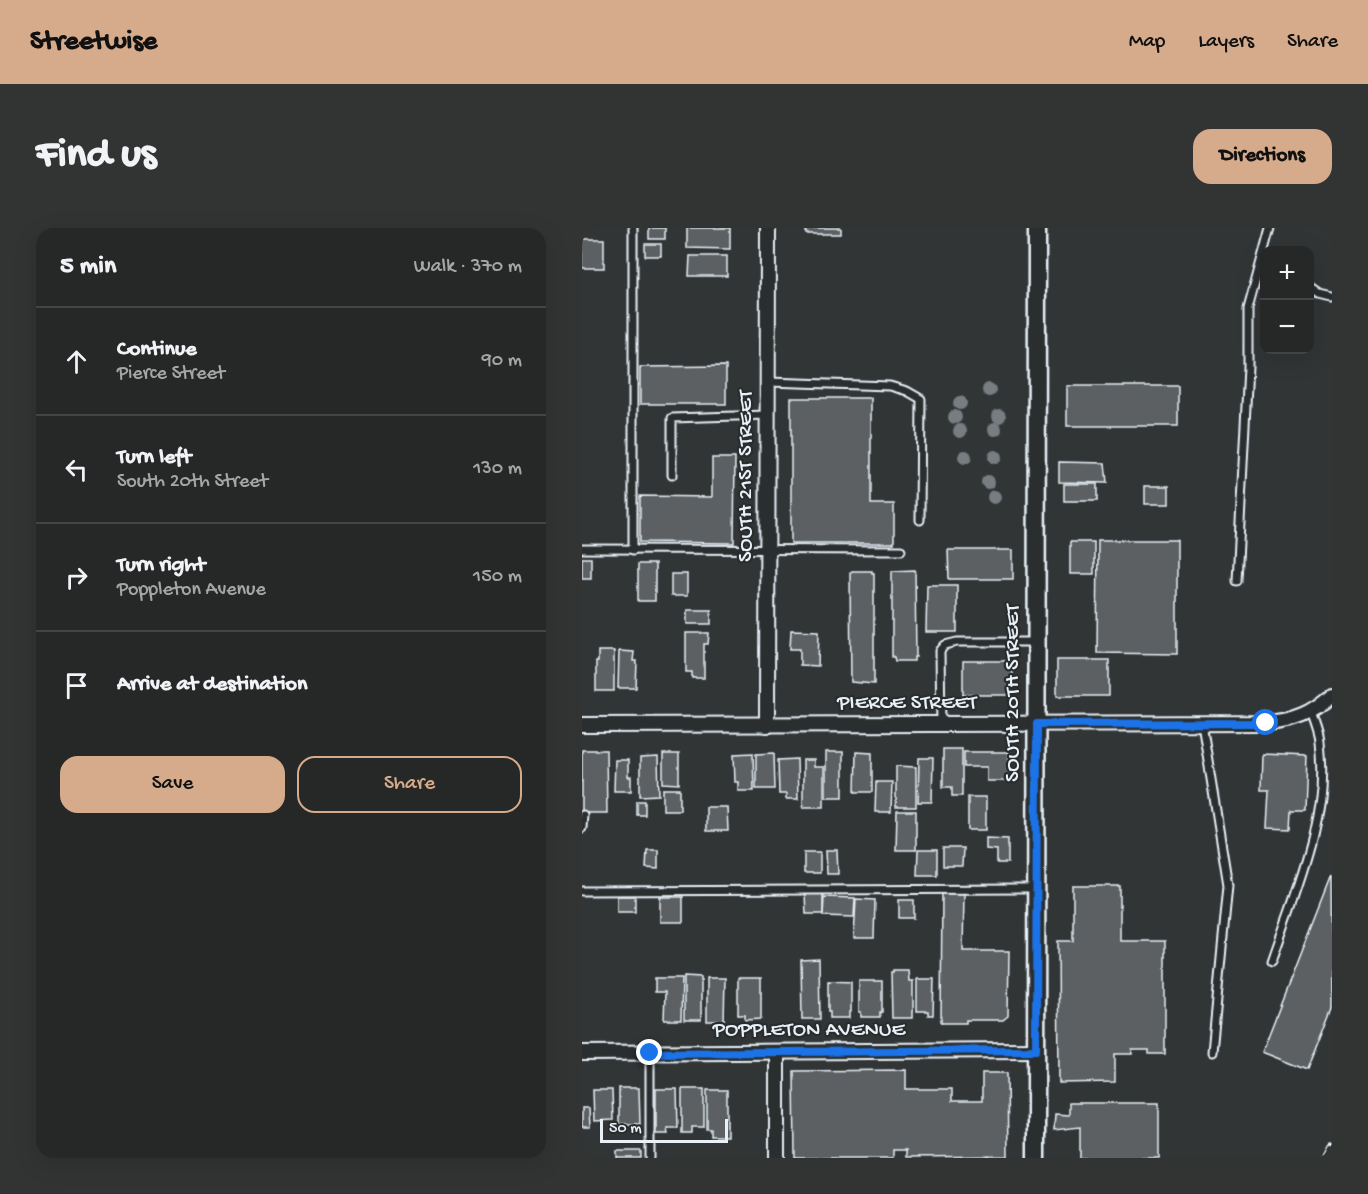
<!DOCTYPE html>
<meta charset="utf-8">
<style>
:root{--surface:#262828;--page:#323434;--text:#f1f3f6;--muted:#a4a6a8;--line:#424445;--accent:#d6ab8b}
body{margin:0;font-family:"Gochi Hand",sans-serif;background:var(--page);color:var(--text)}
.controls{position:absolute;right:18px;top:18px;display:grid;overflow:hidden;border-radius:12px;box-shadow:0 6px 24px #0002}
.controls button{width:54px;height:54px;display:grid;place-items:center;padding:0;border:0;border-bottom:2px solid var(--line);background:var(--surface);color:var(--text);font:30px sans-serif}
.scale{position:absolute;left:18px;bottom:15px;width:128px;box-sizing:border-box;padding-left:6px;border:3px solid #e8f1f8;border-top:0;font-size:16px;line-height:21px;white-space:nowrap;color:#e8f1f8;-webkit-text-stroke:4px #2a2d2e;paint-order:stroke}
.stop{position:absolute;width:18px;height:18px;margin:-14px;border:4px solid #1a73e8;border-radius:50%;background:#fff}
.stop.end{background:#1a73e8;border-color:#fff;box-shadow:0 2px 6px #0008}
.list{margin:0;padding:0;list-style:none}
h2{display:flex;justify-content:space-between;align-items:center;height:78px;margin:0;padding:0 24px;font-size:26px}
h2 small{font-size:20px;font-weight:400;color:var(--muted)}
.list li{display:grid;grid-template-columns:39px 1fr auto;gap:18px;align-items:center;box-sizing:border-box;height:108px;padding:0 24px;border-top:2px solid var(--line)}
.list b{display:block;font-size:22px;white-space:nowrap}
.list p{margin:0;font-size:20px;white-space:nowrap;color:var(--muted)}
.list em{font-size:20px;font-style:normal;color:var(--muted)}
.actions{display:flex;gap:12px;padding:18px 24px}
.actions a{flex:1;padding:14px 0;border:2px solid var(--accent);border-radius:18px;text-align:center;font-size:21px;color:var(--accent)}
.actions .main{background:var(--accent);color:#111}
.icon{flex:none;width:33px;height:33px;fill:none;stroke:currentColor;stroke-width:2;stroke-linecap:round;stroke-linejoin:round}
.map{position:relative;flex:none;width:750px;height:930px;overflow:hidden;border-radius:18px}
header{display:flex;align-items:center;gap:36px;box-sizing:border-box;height:84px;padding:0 30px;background:var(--accent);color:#111}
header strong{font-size:28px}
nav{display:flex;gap:33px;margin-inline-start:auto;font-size:21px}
.intro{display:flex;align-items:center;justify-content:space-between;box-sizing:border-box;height:144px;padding:0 36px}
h1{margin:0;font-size:42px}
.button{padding:15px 27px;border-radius:18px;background:var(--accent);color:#111;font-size:21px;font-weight:700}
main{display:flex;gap:36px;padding:0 36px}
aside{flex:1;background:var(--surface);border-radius:18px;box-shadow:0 6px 24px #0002}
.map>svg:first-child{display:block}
</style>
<header>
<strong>Streetwise</strong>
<nav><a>Map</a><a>Layers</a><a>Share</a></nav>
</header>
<div class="intro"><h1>Find us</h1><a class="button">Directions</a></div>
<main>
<aside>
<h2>5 min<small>Walk · 370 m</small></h2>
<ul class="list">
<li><svg class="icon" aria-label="ahead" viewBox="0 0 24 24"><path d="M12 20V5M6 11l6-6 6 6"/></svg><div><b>Continue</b><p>Pierce Street</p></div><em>90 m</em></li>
<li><svg class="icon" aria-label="left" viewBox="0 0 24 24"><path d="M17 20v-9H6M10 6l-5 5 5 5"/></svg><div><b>Turn left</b><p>South 20th Street</p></div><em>130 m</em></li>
<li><svg class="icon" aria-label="right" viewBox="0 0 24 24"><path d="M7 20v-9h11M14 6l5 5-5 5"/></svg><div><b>Turn right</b><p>Poppleton Avenue</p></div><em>150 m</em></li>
<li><svg class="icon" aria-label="arrive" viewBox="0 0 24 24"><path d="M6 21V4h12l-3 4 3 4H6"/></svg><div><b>Arrive at destination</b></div></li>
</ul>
<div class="actions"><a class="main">Save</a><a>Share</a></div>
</aside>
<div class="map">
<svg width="750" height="930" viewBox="0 0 750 930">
<rect width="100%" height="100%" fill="#323536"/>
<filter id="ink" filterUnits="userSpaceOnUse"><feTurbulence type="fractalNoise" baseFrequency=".0167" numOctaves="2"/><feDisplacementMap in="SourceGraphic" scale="12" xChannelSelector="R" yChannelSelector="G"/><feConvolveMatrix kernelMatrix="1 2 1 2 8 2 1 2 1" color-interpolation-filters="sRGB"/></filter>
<g filter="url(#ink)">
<g fill="#5c6063" stroke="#e8f1f8" stroke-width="1.5">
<rect x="67" y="0" width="16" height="11"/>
<path d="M105 0H148V21L105 20Z"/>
<rect x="224" y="0" width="35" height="6"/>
<rect x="0" y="11" width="22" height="29"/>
<rect x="63" y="16" width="16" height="12"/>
<path d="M108 28H145V48H107Z"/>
<path d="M144 138V176H58V139Z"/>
<rect x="485" y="158" width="111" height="40"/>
<path d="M209 170H289V276H312V315H209Z"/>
<path d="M130 230H153L152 315 58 314V268L130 269Z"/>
<path d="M477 234 523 235 525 255 477 254Z"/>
<rect x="482" y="256" width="33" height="17"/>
<rect x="563" y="258" width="24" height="18"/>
<path d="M516 312H595V426L515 425Z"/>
<rect x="488" y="314" width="24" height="32"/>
<path d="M366 322H431V351H367Z"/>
<rect x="0" y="330" width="9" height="20"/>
<rect x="56" y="336" width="17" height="37"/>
<path d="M333 342 334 429H332V433H313L312 429H310V343Z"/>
<path d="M270 343H290V345H292V456L269 454 268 345Z"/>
<rect x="89" y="346" width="16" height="22"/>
<path d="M345 357H375V404H344Z"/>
<rect x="105" y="382" width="24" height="14"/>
<path d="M209 402 237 403 236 438 218 437V421H208Z"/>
<path d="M104 405H127L126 416H122V450H110V444H104Z"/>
<path d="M16 423H32V463H14V434H16Z"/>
<path d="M37 423 52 424 51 433H55L54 460H36Z"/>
<rect x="475" y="432" width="52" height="36"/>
<rect x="381" y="433" width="49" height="34"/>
<path d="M361 521H380V568H370V559H361Z"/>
<path d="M0 522H24L25 585H0Z"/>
<rect x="244" y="524" width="17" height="45"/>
<path d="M274 524 290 525V564H273Z"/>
<path d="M382 524H427V553H405V539H382Z"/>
<path d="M171 525 172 563H156V554H153L152 526Z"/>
<path d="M192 525 193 561H174V526Z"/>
<path d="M81 526H97V556L81 555Z"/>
<path d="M680 526 725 528 723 582H709L708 601 685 600 687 562H679Z"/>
<path d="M76 529 77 567 58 568V530Z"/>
<path d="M337 530H351L350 574H336Z"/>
<path d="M215 531 216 571H204V566H197L196 532Z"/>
<path d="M33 532H46V549H49V563H32Z"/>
<path d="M221 532H232V539H242V579H221Z"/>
<path d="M314 538 334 539V579H314Z"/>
<path d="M294 554H310L309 584H293Z"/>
<rect x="81" y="561" width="17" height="21"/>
<rect x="386" y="569" width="18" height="33"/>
<rect x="55" y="573" width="8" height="14"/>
<path d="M124 579H145L146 603H124Z"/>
<path d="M315 583H334V622H314Z"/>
<path d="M404 610 426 611V635H415V622L404 621Z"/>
<path d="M361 620H381L380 638H361Z"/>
<path d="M65 622H76V641L64 640Z"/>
<path d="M244 622H255L256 646H245Z"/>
<path d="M336 622H355V647H335Z"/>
<rect x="222" y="624" width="16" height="21"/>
<path d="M749 648 750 779 725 842 680 824Z"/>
<path d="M491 658H538V713H583V826H567V822H550V826H533V854L477 855 476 713H491Z"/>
<path d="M360 665H382L381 723H427L426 788 421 792H384V795H359Z"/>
<path d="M223 666H241V686H224Z"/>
<rect x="35" y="668" width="18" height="16"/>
<rect x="78" y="669" width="23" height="25"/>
<path d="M242 669 273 670 272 689 241 688Z"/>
<path d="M274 671 293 672 292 710H272Z"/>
<rect x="317" y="672" width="15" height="18"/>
<path d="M237 731 238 791H220L219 732Z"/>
<path d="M311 742H326L327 753H331V783H330V790H310L309 744H311Z"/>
<path d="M102 748 119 749V792H102Z"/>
<path d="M73 750H100L99 792H82L83 764H73Z"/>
<path d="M125 750H143L142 793H125Z"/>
<path d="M156 750H179V791L163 792V787H156Z"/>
<path d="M335 751H352L351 787H346V783H335Z"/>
<path d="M246 753 269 754V784H267V790H248V784H246Z"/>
<path d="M277 753H300V784H298V789H279V784H277Z"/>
<path d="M324 842V861H370V873H400V845H425L426 928 324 929V922H311V930H213L212 843Z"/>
<path d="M37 860H57L58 896H37Z"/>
<path d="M74 861H95L96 900H85L86 906H74Z"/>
<path d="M100 861H122V899H110V905H100Z"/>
<path d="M11 862H30L31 892 12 893Z"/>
<path d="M125 862H145V908H129V901H125Z"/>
<path d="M487 875H577V930H498V899L472 902 473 886 487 887Z"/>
<path d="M0 880H7L8 899H0Z"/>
<rect x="35" y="923" width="24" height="7"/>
</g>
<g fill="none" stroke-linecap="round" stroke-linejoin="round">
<defs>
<g id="service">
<path d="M728 59 738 66 750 69"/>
<path d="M186 154 308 158 325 163 339 171 338 292"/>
<path d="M90 247V190L186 187"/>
<path d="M0 321 319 322"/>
<path d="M51 322V0"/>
<path d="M655 353 666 139V81L688 0"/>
<path d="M620 495 646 657 630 824"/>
<path d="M359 497 358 423 363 417 375 414H453"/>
<path d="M0 600 1 587"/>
<path d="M0 663 453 661"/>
<path d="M690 733C713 665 748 587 738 515 737 505 732 494 729 484"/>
<path d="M68 825V930"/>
</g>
<g id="minor">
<path d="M0 497 684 495C711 493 730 486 750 467"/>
<path d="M185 497 186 0"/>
<path d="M195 824V930"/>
<path d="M0 825 454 822"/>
</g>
<path id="tertiary" d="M454 930 455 0"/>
</defs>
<use href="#service" stroke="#e8f1f8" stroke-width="11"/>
<use href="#minor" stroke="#e8f1f8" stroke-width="18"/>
<use href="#tertiary" stroke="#e8f1f8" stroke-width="21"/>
<use href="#service" stroke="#2a2d2e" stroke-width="7"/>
<use href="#minor" stroke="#2a2d2e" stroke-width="14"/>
<use href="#tertiary" stroke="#2a2d2e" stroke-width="16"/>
<defs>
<path id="rail" d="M744 930 750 919"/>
</defs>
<use href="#rail" stroke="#e8f1f8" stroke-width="7"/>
<use href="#rail" stroke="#2a2d2e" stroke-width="4.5" stroke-dasharray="14" stroke-linecap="butt"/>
</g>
<g fill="#777d80">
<circle cx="407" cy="162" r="7"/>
<circle cx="378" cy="175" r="7"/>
<circle cx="417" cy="188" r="7"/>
<circle cx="373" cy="189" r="7"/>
<circle cx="413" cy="201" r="7"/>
<circle cx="378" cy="203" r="7"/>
<circle cx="383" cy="229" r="7"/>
<circle cx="413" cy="229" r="7"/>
<circle cx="406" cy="254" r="7"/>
<circle cx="412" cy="269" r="7"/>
</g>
</g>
<g fill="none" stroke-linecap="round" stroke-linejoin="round" filter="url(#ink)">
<path stroke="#1a73e8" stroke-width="8" d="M68 825 454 822 455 496 684 495"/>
</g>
<g text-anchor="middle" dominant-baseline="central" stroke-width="4.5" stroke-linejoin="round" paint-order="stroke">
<g font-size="22" fill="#e8f1f8" stroke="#2a2d2e">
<text transform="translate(165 248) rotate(-90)">SOUTH 21ST STREET</text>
<text transform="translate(432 465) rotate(-90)">SOUTH 20TH STREET</text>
<text x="325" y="476">PIERCE STREET</text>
<text x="227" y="803">POPPLETON AVENUE</text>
</g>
</g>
</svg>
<div class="controls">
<button>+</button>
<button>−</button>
</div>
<div class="scale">50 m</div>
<div class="stop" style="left:684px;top:495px"></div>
<div class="stop end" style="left:68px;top:825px"></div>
</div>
</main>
